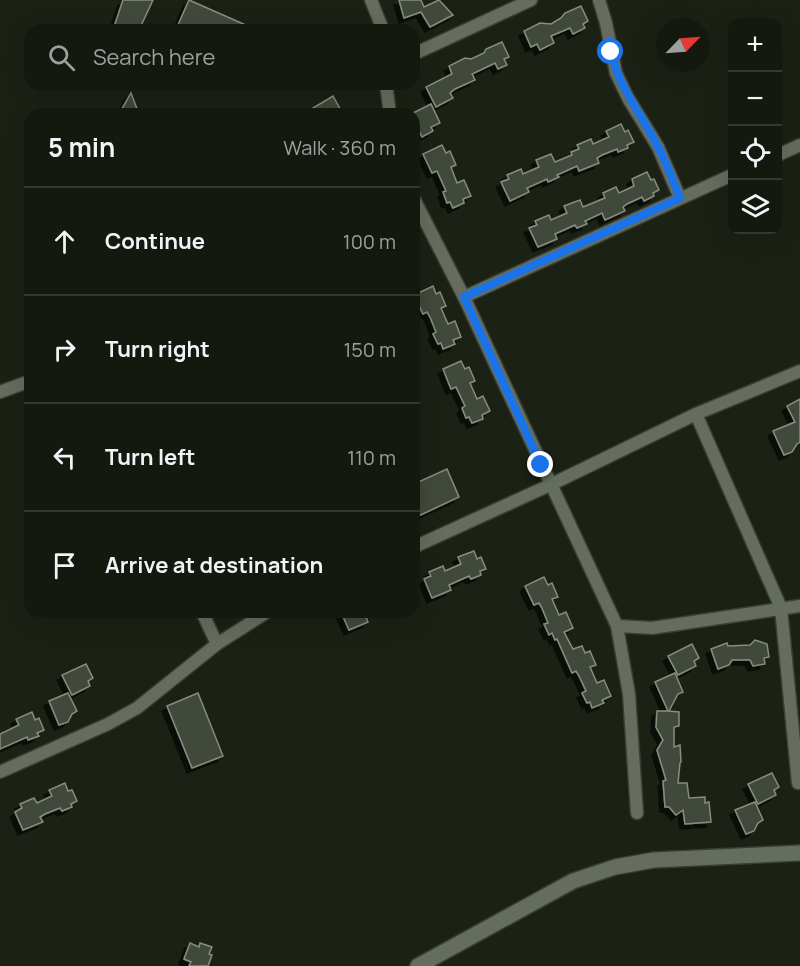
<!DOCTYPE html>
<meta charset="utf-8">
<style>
:root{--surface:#141910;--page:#21261e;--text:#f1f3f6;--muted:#9da09f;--line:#333830}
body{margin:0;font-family:Manrope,sans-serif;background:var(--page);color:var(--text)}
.controls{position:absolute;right:18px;top:18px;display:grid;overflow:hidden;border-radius:12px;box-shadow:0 6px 24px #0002}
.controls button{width:54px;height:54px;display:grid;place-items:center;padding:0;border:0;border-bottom:2px solid var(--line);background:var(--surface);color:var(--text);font:30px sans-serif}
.compass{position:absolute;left:656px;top:18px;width:54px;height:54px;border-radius:50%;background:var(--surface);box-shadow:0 6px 24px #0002;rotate:65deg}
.stop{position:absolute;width:18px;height:18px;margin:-14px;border:4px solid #1a73e8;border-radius:50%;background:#fff}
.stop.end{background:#1a73e8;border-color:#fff;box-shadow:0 2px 6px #0008}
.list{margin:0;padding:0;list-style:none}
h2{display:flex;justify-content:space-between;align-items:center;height:78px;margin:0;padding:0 24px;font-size:26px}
h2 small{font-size:20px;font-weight:400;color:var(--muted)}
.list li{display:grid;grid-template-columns:39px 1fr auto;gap:18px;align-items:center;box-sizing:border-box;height:108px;padding:0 24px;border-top:2px solid var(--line)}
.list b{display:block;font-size:22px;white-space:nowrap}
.list em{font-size:20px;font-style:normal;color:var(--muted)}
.icon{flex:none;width:33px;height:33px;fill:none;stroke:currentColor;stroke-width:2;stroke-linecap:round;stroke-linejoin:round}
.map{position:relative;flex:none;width:800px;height:966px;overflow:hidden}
.search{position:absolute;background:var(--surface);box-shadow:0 6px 24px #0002;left:24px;top:24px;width:396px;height:66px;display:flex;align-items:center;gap:15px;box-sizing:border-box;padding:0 21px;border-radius:18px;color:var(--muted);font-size:22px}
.panel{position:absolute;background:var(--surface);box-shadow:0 6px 24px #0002;left:24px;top:108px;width:396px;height:510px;border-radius:18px}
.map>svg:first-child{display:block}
</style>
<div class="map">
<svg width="800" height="966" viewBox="0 0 800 966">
<defs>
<filter id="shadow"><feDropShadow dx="-5" dy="5" stdDeviation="0" flood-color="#0009"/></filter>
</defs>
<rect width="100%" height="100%" fill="#1b2115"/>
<g fill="#41483a" stroke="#868e7f" stroke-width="1.5" filter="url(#shadow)">
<path d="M123 0H153L139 30H113Z"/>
<path d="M189 0 257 30H190L178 25Z"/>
<path d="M399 0H421L424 7 439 0 453 15 430 27 421 12 404 18Z"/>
<path d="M581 6 588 21 583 24 585 28 573 34 570 28 551 36 554 43 540 50 537 44 531 47 524 31 540 23 551 24 561 18 565 13Z"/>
<path d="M502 42 509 57 504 59 507 65 498 69 495 63 472 74 475 80 455 89 450 93 453 98 436 107 426 87 452 74 449 66 465 58 471 59 484 53 486 49Z"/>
<path d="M131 93 139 114H119Z"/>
<path d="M333 96 343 114H303Z"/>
<path d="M431 104 440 123 431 127 433 131 422 137 414 120V114H411Z"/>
<path d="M621 124 625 132 628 130 634 142 627 145 628 148 618 152 617 149 602 155 597 158 599 163 579 171 577 166 557 175 559 177 548 182 547 179 527 188 529 192 510 201 501 182 509 179 507 175 521 169 523 174 539 167 536 160 551 154 555 162 572 155 571 152 579 149 577 145 591 139 593 144 609 137 606 131Z"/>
<path d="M442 145 446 153 450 151 456 165 451 167 457 183 464 180 471 196 463 199 464 203 453 208 450 202 447 203 443 192 446 191 437 171 432 173 423 154Z"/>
<path d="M647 172 651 180 654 179 659 190 653 193 654 196 644 201 642 197 627 204 623 207 625 211 605 220 602 213 585 221 587 224 577 228 575 225 555 234 557 239 538 247 529 228 537 225 535 221 549 215 551 220 567 213 564 206 580 200 583 207 605 198 603 193 616 187 619 193 634 186 632 179Z"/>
<path d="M433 286 436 294 440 292 446 306 441 308 448 324 455 321 461 337 453 340 455 344 443 349 441 343 438 344 433 334 436 332 430 317 427 312 423 314 414 295Z"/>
<path d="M461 361 465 369 469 367 475 381 470 383 477 399 483 396 490 411 482 415 483 419 472 423 469 417 466 418 462 408 465 406 456 387 451 389 443 369Z"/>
<path d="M800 399V442L797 444 792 452 784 455 773 431 795 422 787 406Z"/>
<path d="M447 469 459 497 414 518V484Z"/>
<path d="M474 551 477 559 481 557 486 569 480 571 481 575 471 579 469 576 449 585 451 590 432 598 424 579 431 576 429 572 443 566 445 571 461 564 458 557Z"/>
<path d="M544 577 548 585 552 583 558 597 552 599 559 615 566 612 573 628 564 632 573 649 582 646 585 653 590 651 596 665 590 667 597 683 604 680 611 696 602 700 604 703 592 708 590 702 587 703 582 693 586 691 579 676 576 671 572 673 557 639 555 640 552 633 549 635 544 624 548 623 542 608 539 603 534 605 525 586Z"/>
<path d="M341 612H364L368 622 349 630Z"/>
<path d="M755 640 767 644 769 657 764 658 765 664 753 666 750 660H732L729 665 718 669 711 649 727 643 728 646 750 645Z"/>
<path d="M692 644 699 658 694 661 696 666 678 675 668 656Z"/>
<path d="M86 664 93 678 88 681 90 686 72 695 62 675Z"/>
<path d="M675 673 683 692 678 694 669 711 679 712V726L674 727V747L680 745 681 762 680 763 678 783H687L689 798 705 797V803L709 802 711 822 685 824 683 810 676 815 669 807H665L663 781 666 780 657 750 663 740 656 727 657 711H668L655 682Z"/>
<path d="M68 693 77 711 72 714 68 722 59 725 49 701Z"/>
<path d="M198 693 223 756 192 768 167 706Z"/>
<path d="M32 712 35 720 39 718 44 730 37 733 39 736 28 740 27 737 0 749V734L19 725 16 719Z"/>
<path d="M772 773 779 787 774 790 776 795 758 804 748 784Z"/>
<path d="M65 783 68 791 72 790 77 801 71 804 72 807 62 811 60 808 45 814 40 817 43 822 23 830 15 812 22 808 20 804 34 798 37 803 52 796 49 790Z"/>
<path d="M755 802 763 820 758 823 754 831 746 834 735 810Z"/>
<path d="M190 943 199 947 200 943 212 947 209 954 212 955 208 966H189L191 962 184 959Z"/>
</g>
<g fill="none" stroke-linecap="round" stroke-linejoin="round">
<defs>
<g id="minor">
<path d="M371 0 383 30"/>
<path d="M599 0 606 23 616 73 628 98 658 147 680 198"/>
<path d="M414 54 531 0"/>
<path d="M388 84 387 91 390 114"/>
<path d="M778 155 800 145"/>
<path d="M414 199 464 297 617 626 652 628 800 606"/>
<path d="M464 297 732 175"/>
<path d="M0 392 30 381"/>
<path d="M696 414 800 371"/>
<path d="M414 547 550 485 696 414 781 608 798 783"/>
<path d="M202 612 217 644"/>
<path d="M617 626 629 694 637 813"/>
<path d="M0 772 108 724 137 708 217 644 267 612"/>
</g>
<path id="tertiary" d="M418 966 573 881 615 867 654 860 800 853"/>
</defs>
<use href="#minor" stroke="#383d35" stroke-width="15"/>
<use href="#tertiary" stroke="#383d35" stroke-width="18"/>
<use href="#minor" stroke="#656d5e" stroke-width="12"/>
<use href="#tertiary" stroke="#656d5e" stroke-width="15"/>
</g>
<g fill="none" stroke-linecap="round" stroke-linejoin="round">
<path stroke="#1a73e8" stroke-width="8" d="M541 465 464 297 680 198C673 181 667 163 658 147 641 113 620 90 611 52"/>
</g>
</svg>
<div class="controls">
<button>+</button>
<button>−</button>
<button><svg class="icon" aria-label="locate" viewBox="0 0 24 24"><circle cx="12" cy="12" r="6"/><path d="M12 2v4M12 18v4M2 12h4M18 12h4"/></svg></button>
<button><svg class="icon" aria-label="layers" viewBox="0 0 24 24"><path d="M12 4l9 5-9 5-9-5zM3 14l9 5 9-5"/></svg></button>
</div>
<svg class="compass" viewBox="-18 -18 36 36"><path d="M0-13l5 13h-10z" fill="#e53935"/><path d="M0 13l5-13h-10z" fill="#9da09f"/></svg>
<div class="stop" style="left:611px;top:52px"></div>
<div class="stop end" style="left:541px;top:465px"></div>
<div class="search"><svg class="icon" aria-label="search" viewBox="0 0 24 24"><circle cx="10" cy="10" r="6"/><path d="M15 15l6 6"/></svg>Search here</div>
<section class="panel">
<h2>5 min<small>Walk · 360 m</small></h2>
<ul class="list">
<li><svg class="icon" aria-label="ahead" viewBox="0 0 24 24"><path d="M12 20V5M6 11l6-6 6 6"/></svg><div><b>Continue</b></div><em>100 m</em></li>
<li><svg class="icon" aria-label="right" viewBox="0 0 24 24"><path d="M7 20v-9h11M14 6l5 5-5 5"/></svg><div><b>Turn right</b></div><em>150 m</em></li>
<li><svg class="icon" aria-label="left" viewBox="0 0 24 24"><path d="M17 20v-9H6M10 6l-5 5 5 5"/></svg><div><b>Turn left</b></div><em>110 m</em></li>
<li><svg class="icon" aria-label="arrive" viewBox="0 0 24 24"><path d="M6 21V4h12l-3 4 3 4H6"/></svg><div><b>Arrive at destination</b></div></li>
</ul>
</section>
</div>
